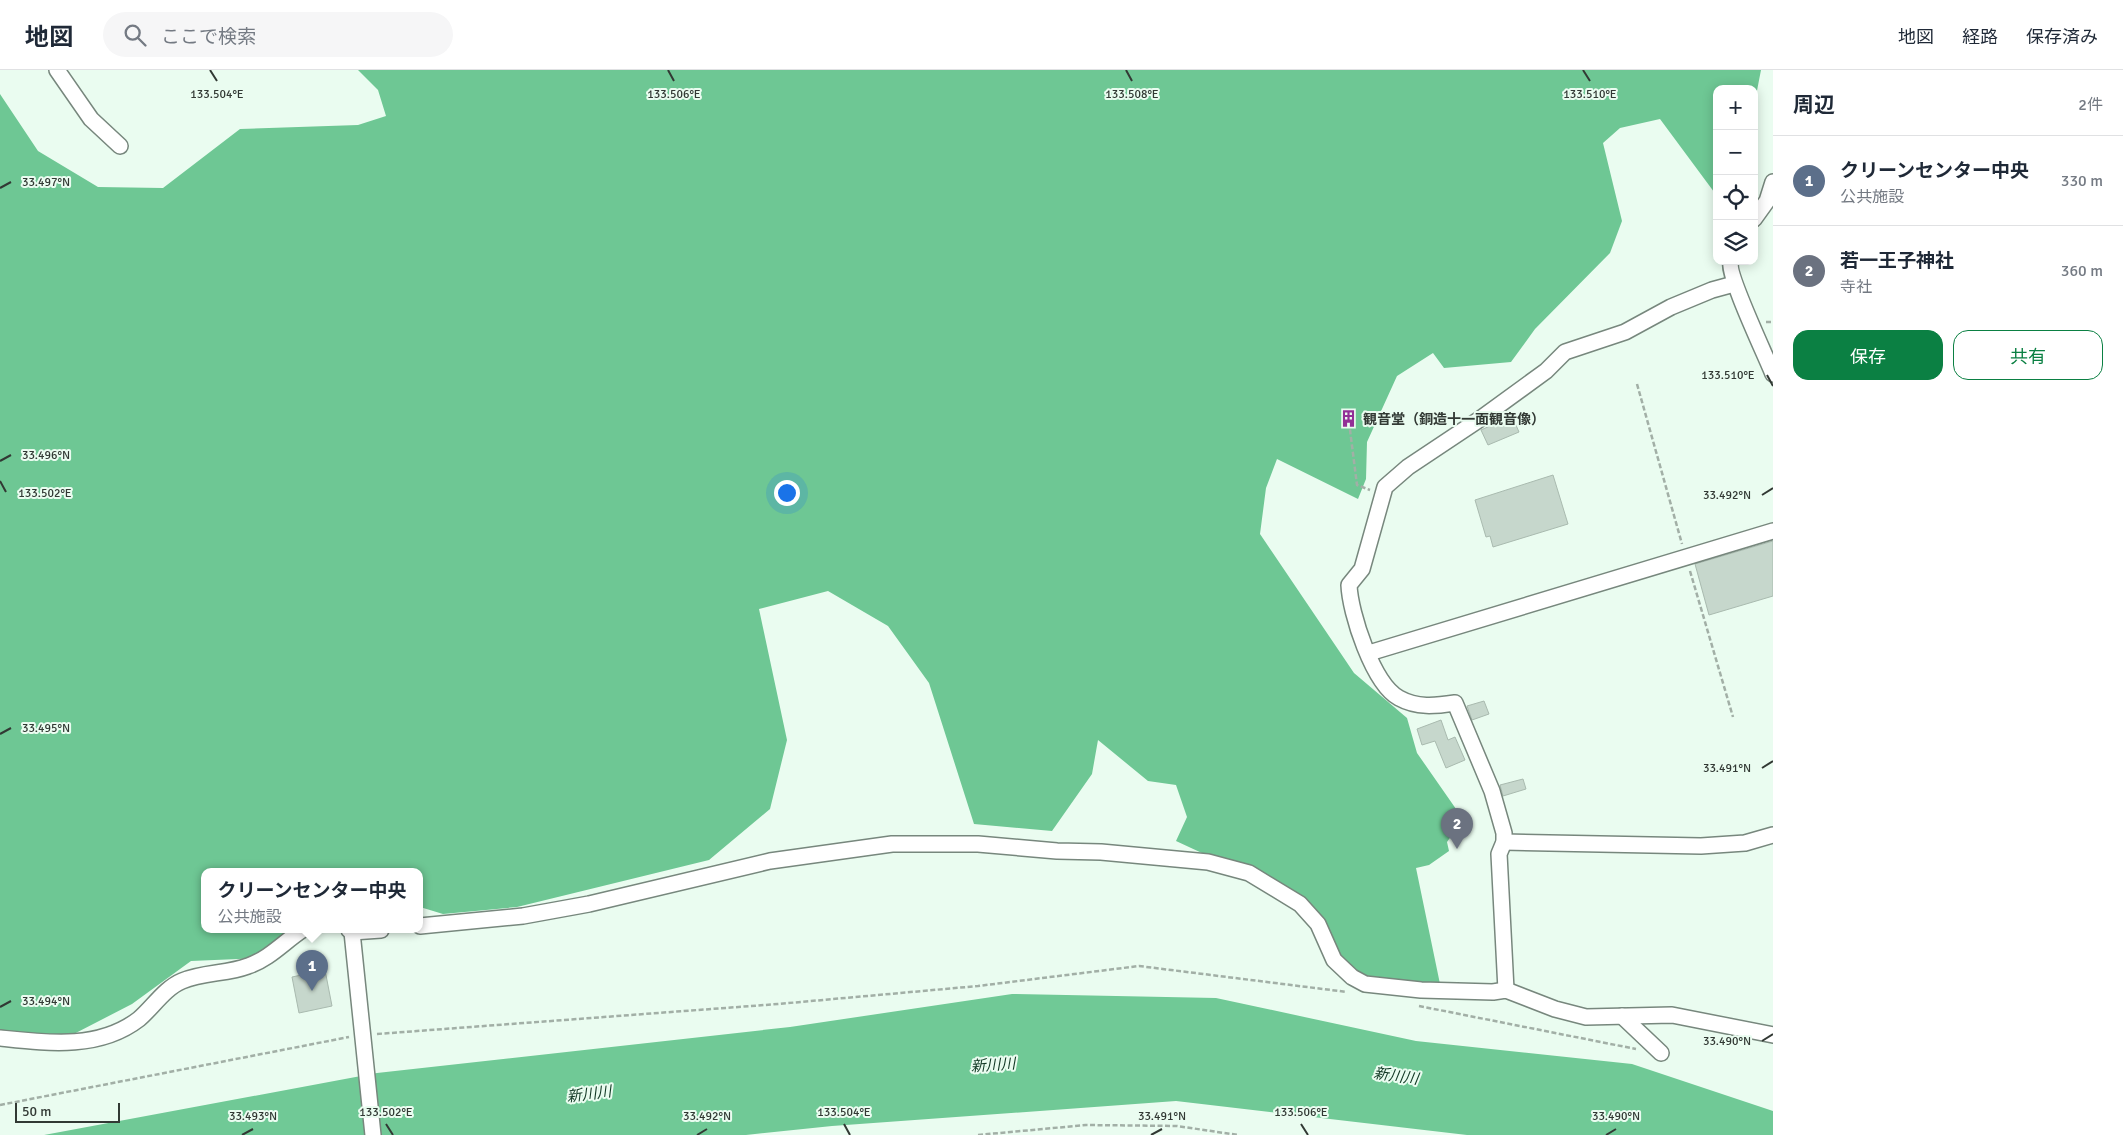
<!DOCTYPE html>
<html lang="ja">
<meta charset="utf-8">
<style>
:root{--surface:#fff;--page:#f6f6f7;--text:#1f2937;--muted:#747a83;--line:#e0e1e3;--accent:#0b8043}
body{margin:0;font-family:Signika,"Noto Sans JP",sans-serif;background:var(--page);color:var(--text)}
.controls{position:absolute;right:15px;top:15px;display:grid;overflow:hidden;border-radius:10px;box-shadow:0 2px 12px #0003}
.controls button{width:45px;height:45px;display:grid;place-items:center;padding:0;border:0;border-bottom:1px solid var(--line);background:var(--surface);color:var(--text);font:25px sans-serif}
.scale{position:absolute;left:15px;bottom:12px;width:105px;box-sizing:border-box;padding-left:5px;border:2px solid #323934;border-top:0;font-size:14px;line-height:18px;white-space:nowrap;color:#323934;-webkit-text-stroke:4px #eafcf0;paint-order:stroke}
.you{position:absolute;left:786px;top:422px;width:18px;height:18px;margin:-12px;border:4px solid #fff;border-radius:50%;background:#1a73e8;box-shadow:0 0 0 8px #1a73e833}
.badge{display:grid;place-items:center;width:32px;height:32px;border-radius:50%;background:var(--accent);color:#fff;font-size:16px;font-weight:700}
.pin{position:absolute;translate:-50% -41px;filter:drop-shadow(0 1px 2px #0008)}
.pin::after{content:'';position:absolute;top:26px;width:18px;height:15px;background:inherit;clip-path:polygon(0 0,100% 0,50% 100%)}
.popup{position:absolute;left:201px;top:798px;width:222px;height:65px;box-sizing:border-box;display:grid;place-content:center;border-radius:10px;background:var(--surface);filter:drop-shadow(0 1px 4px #0005);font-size:16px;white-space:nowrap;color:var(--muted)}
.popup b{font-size:19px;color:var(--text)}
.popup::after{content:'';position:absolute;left:50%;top:100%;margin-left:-10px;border:10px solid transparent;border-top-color:var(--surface)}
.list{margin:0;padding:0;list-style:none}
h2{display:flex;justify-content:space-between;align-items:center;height:65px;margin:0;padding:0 20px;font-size:21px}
h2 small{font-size:16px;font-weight:400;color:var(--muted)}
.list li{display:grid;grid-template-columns:32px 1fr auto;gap:15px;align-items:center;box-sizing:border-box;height:90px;padding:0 20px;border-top:1px solid var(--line)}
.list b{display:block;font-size:19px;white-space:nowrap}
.list p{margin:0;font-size:16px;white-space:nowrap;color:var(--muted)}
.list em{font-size:16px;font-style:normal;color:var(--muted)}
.actions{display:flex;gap:10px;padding:15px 20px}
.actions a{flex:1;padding:11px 0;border:1px solid var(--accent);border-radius:15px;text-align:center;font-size:18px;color:var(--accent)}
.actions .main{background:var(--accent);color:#fff}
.icon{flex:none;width:28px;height:28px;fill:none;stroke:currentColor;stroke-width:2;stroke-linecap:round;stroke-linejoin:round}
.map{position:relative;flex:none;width:1773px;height:1065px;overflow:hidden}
header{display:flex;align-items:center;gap:30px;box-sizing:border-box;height:70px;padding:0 25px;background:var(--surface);border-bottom:1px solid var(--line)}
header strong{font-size:24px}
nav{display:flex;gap:28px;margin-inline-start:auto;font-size:18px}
.search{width:350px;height:45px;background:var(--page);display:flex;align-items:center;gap:12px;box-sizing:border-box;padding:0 18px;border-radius:28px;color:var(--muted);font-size:19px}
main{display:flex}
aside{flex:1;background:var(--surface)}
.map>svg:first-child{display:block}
</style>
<header>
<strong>地図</strong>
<div class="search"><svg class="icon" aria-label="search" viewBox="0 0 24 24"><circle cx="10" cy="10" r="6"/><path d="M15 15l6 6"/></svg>ここで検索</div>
<nav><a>地図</a><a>経路</a><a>保存済み</a></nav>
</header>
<main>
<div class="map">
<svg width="1773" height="1065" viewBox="0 0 1773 1065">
<rect width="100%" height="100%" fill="#eafcf0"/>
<path fill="#6ec794" d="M358 0H1761L1754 36V19H1717V126L1660 49 1620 58 1603 73 1622 151 1610 183 1535 259 1511 292 1444 298 1433 283 1397 306 1367 372 1366 409 1358 429 1277 389 1266 418 1260 464 1354 603 1407 648 1417 683 1463 749 1447 772 1449 781 1429 795 1416 798 1440 914 1366 912 1337 888 1286 822 1176 771 1187 747 1176 715 1148 711 1098 670 1092 704 1052 761 974 754 929 613 888 556 828 521 759 539 787 670 770 739 709 790 517 837 443 844 420 837V802H204V860H295L259 888 191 891 132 934 68 967 0 960V24L38 81 98 117 163 118 240 59 358 55 386 46 378 20Z"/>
<path fill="#70c996" d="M1012 924 1216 928 1416 971 1632 994 1773 1041V1065H1467L1176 1031 832 1056 746 1065H44L377 1003 790 957Z"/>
<g fill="#c6d7cc" stroke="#a9baaf">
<path d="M1512 346 1519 362 1488 375 1481 360Z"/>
<path d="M1553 405 1568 454 1493 477 1490 466 1486 467 1475 430Z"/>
<path d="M1773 471V526L1709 545 1695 494Z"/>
<path d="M1484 631 1489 644 1472 650 1467 636Z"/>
<path d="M1441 650 1448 670 1455 667 1465 690 1446 698 1435 671 1422 675 1417 659Z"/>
<path d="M1523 709 1526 719 1503 726 1500 715Z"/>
<path d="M325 900 332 936 299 943 292 907Z"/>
</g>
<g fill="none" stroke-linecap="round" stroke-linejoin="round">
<defs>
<g id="street">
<path d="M57 0 91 49 120 76"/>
<path d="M1754 149 1767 131 1773 112"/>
<path d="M1731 191C1726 203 1766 286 1773 304"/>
<path d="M1369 583 1773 461"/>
<path d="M1504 772 1701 776 1745 773 1773 765"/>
<path d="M420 856 523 846 589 834 770 791 892 774H978L1057 781 1101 782 1208 792 1249 803 1300 834 1318 854 1334 890 1352 907 1365 914 1421 920 1493 922 1506 920 1555 939 1586 947 1672 945 1773 965"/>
<path d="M349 860 352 862 373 1065"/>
<path d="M352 862 381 860"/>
<path d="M1506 920 1499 784 1504 772V763L1492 721 1455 633C1435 636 1417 638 1399 628 1373 614 1350 543 1349 515L1362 499 1385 417 1408 397 1480 349 1546 301 1565 282 1625 262 1671 237 1712 220 1734 214"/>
<path d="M1622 946 1661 983"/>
<path d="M0 968C47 973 99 980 139 949 153 937 165 918 182 911 203 902 227 904 248 896 269 889 284 872 302 860"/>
</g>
</defs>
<use href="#street" stroke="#77877d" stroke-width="18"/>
<g stroke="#a2afa6" stroke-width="2.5" stroke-dasharray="5 2.5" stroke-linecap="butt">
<path d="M1766 252H1773"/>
<path d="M1637 314 1682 474"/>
<path d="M1349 352 1357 415 1370 420"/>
<path d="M1690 501 1733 647"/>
<path d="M1419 936 1636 979"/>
<path d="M377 964 778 934 978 916 1139 896 1347 922"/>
<path d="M0 1035 349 967"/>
<path d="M978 1065 1086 1055 1177 1056 1238 1065"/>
</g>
<use href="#street" stroke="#fff" stroke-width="15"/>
</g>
<path fill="none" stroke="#323934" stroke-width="2" d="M210 0 217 11M668 0 674 11M1126 0 1132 11M1583 0 1590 11M0 118 11 112M1767 305 1773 316M0 391 11 385M0 411 6 422M1762 425 1773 418M0 664 11 658M1762 698 1773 691M0 937 11 931M1762 971 1773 964M386 1054 393 1065M844 1054 850 1065M1301 1054 1308 1065M242 1065 253 1059M697 1065 707 1059M1151 1065 1162 1059M1606 1065 1616 1059"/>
<defs>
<symbol id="building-bare" viewBox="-9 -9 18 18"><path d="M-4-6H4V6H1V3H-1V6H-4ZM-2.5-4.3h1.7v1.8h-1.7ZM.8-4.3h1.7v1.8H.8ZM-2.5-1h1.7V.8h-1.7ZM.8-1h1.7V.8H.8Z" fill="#922f96" stroke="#eafcf0" stroke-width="2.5" paint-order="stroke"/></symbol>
</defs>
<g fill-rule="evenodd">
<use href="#building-bare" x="1336" y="336" width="25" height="25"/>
</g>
<g text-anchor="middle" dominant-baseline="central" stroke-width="4" stroke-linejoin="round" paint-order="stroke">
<g font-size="14" font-weight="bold" fill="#323934" stroke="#eafcf0" text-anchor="start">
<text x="1363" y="349">観音堂（銅造十一面観音像）</text>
</g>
<g font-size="15" font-style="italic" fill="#103723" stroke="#eafcf0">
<text transform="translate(993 995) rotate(-4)">新川川</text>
<text transform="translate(1396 1006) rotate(8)">新川川</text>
<text transform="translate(589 1024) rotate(-7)">新川川</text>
</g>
</g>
<g font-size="12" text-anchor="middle" fill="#323934" stroke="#eafcf0" stroke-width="4" stroke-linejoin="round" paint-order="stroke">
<text x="1132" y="28">133.508°E</text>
<text x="1590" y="28">133.510°E</text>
<text x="217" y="28">133.504°E</text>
<text x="674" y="28">133.506°E</text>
<text x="46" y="116">33.497°N</text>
<text x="1728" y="309">133.510°E</text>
<text x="46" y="389">33.496°N</text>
<text x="45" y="427">133.502°E</text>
<text x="1727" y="429">33.492°N</text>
<text x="46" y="662">33.495°N</text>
<text x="1727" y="702">33.491°N</text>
<text x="46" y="935">33.494°N</text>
<text x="1727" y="975">33.490°N</text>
<text x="386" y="1046">133.502°E</text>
<text x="844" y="1046">133.504°E</text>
<text x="1301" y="1046">133.506°E</text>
<text x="253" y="1050">33.493°N</text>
<text x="707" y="1050">33.492°N</text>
<text x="1162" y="1050">33.491°N</text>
<text x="1616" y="1050">33.490°N</text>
</g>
</svg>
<div class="controls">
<button>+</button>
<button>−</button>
<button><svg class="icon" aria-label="locate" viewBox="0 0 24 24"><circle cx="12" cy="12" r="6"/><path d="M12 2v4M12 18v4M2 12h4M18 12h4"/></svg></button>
<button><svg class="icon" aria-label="layers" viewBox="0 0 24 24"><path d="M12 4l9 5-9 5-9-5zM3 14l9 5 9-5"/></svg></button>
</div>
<div class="scale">50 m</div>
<div class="you"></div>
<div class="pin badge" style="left:312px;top:921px;background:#5c6f8a">1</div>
<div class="popup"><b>クリーンセンター中央</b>公共施設</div>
<div class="pin badge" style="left:1457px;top:779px;background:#6b7280">2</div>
</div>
<aside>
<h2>周辺<small>2件</small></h2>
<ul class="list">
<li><span class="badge" style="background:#5c6f8a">1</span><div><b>クリーンセンター中央</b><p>公共施設</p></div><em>330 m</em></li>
<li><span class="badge" style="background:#6b7280">2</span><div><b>若一王子神社</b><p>寺社</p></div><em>360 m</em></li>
</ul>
<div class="actions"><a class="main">保存</a><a>共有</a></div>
</aside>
</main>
